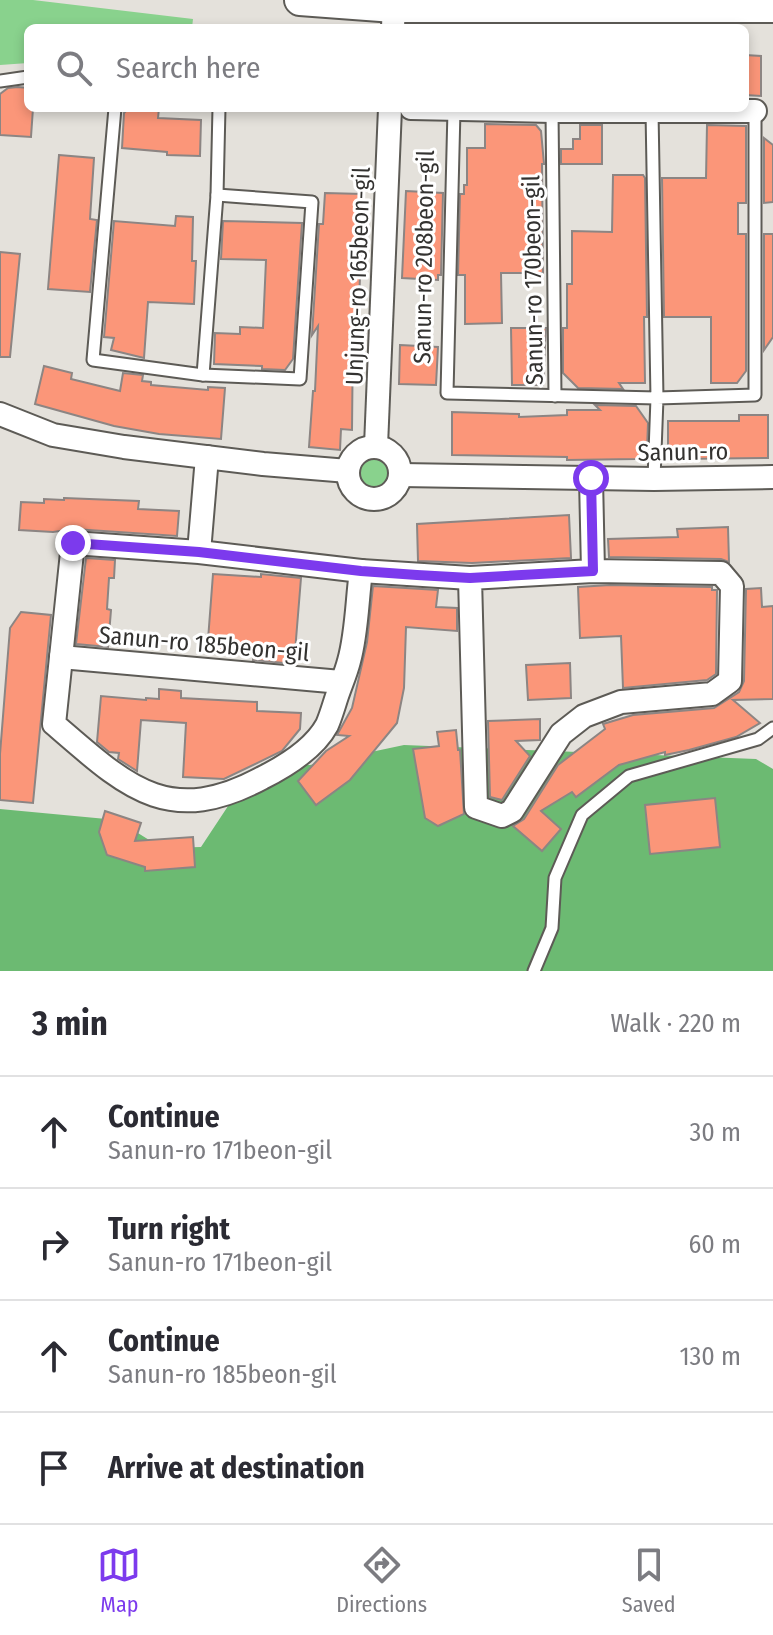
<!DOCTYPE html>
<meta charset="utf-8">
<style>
:root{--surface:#fff;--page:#f7f7f7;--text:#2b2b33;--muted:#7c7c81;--line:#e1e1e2;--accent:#7c3aed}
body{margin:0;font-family:"Fira Sans Condensed",sans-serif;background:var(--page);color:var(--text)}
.stop{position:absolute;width:24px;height:24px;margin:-18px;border:6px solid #7c3aed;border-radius:50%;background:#fff}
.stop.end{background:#7c3aed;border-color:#fff;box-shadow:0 2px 8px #0008}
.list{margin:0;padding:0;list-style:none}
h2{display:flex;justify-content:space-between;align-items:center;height:104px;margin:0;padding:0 32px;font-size:34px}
h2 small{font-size:26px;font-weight:400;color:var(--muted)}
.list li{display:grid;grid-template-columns:52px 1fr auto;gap:24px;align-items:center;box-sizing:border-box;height:112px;padding:0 32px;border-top:2px solid var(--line)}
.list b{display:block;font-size:30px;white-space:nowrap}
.list p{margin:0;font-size:26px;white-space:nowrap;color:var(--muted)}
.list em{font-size:26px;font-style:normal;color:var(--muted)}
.icon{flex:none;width:44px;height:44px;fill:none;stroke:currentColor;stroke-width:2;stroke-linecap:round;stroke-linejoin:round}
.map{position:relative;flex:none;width:773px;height:971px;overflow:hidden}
.search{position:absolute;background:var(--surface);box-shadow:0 4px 12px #0003;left:24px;right:24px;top:24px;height:88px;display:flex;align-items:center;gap:20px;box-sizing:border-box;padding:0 28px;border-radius:12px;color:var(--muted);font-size:30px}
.sheet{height:552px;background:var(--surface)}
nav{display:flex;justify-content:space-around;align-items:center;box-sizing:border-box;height:112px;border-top:2px solid var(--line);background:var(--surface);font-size:22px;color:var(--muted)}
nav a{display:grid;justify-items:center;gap:4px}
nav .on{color:var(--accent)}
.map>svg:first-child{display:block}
</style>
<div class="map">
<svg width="773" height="971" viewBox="0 0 773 971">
<rect width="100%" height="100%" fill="#e4e1db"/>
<g fill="#89d28d">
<path d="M0 0H33L193 19 192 28H28V63L0 65Z"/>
<circle cx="374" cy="473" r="17"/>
</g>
<path fill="#6cba72" d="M404 745 756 759 773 769V971H0V809L117 820 162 848 201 847 234 797 262 763 310 765Z"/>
<g fill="#fb9679" stroke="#8c8583" stroke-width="2">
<path d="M745 55 761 56V96L745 95Z"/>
<path d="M18 87 28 88V108H33L31 137 0 135V94L8 88Z"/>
<path d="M129 108H159L158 118 201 120 200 156 167 155V152L122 148 124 113Z"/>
<path d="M485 124 536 125 541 131 544 164H542L543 273H501L502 323 465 324V275H458L460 194H464V185H467V148H485Z"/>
<path d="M580 125H602V164H561V149H573V139H580Z"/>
<path d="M707 125 746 126V203H738V234H746V371L737 383H711V317H664L662 178H706Z"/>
<path d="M764 138 773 145V202L764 203Z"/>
<path d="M59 155 94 158 90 219 97 220 90 292 48 289Z"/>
<path d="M613 175H643L645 178 647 317H644L645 383H619L623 389 578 388 563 373V328H567V284H572V231L612 232Z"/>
<path d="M406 191 443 193 441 275H438V280L402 278Z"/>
<path d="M325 193 363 194 358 331 353 330 352 430 341 429 340 450 309 447 313 391H315L318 326 312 335 319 224H323Z"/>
<path d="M176 216 193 217 192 261H196L194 304 148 302 144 358 111 350 114 338 104 337 114 221 175 226Z"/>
<path d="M223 221 302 223 293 359 285 370 262 369V366L214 364 215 333 240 334V327L263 328 266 260 221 259Z"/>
<path d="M764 234H773V337L764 350Z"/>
<path d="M0 252 20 254 10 357H0Z"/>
<path d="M511 328H546L543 385H512Z"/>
<path d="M400 345 438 347 436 385 399 384Z"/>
<path d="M44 366 72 373 71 379 120 391 123 373 143 375 142 381 151 382V385L208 390V387L225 388 221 439 159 434 114 426 35 404Z"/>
<path d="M595 405 636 406 648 423 647 450 636 459 567 460V457L452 455V412L519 414V417L567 415V410H600Z"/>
<path d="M739 415H768V458L677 459 668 449V421H739Z"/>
<path d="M64 498 139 501 138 509 179 511 177 536 74 529 53 532 19 530 21 502 44 503V499L64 500Z"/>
<path d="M569 515 571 558 472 563 418 561 417 524Z"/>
<path d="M728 527 729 562 721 559 609 557 608 539 678 537 677 529Z"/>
<path d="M86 558 115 560 114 578H109L107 609 111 610 108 647 76 644Z"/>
<path d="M213 574 261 577V574L301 578 294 664 253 660 254 655 207 653Z"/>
<path d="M610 585 712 587V590H717L716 674 707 680 623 688 621 636 580 638 578 587Z"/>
<path d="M373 586 438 590 436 607 457 608V631L406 627 404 688 397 723 350 780 316 805 298 781 326 751 349 736 337 735 352 708 367 642Z"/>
<path d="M761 588 762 607 773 606V699L733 700 760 723 736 737 689 750 665 755V752L619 765 576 797 572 792 541 811 561 829 542 851 513 826 524 819 558 765 605 729 603 724 633 715 714 708 739 692 744 681 746 589Z"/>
<path d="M21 612 51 615 33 803 0 800V754L10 628Z"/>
<path d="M570 663 571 698 528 700 526 665Z"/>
<path d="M159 689 181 691V698L257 702V711L301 713 300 729 282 751 224 779 183 777 186 723 141 720 137 771 118 759 119 753 109 752 97 742 101 696 146 700V698L159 699Z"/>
<path d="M540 719V740L516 741 530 756 502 800 490 797 488 721Z"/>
<path d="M456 730 458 750H460L464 814 438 826 425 818 413 749 439 746 437 732Z"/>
<path d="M715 798 720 847 650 854 645 805Z"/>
<path d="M105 811 141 823 135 841 193 837 195 867 145 871V867L107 855 99 832Z"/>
</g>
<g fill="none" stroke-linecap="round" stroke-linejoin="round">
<defs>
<g id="service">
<path d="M0 81 28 77"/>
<path d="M115 108 93 360 203 375 300 379 312 202 217 195"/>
<path d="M454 110 447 393 657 398 652 111"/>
<path d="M552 111 555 396"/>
<path d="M203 375 217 195 219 108"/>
<path d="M654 479 657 398 755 395V111"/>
<path d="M534 971 552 928 555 878 582 815 629 776 758 739 773 728"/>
</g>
<g id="minor">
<path d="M393 28 394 0"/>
<path d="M411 108 552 111H755"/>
<path d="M0 414 53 435 124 447 263 464 348 471"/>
<path d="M376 446 390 108"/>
<circle cx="374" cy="473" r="26"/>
<path d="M401 475 654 479 773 477"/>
<path d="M591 478 593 571 721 573 732 586 730 681 712 694 621 702 584 716 561 734 512 811 502 816 476 807 470 578 593 571"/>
<path d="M199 552 361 571C357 600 357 633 349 661 346 673 341 684 337 696 334 705 331 716 327 725 314 749 286 766 262 778 167 829 125 785 54 724L73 543 199 552 207 457"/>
<path d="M361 571 470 578"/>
<path d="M61 657 341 682"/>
</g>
<path id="secondary" d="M300 0 394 7H773"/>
</defs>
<use href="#service" stroke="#5d5b56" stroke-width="15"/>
<use href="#minor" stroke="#5d5b56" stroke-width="26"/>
<use href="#secondary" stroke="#5d5b56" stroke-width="34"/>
<use href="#service" stroke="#fff" stroke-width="11"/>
<use href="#minor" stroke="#fff" stroke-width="22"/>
<use href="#secondary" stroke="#fff" stroke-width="30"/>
</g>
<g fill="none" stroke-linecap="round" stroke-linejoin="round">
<path stroke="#7c3aed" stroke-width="10" d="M73 543 199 552 361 571 417 575 470 578 593 571 591 478"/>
</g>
<g text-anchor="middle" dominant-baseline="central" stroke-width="6" stroke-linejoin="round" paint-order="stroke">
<g font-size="24" fill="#333230" stroke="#fff">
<text transform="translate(424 257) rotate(-89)">Sanun-ro 208beon-gil</text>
<text transform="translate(358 276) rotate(-88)">Unjung-ro 165beon-gil</text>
<text transform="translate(533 280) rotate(-91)">Sanun-ro 170beon-gil</text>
<text transform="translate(683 452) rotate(-1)">Sanun-ro</text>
<text transform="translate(204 644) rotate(5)">Sanun-ro 185beon-gil</text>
</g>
</g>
</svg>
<div class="stop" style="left:591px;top:478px"></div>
<div class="stop end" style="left:73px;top:543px"></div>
<div class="search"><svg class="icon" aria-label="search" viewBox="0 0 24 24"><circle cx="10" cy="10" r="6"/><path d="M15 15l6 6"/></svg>Search here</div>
</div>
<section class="sheet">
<h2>3 min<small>Walk · 220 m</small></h2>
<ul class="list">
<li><svg class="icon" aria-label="ahead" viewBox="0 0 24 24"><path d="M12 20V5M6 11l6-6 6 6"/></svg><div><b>Continue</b><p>Sanun-ro 171beon-gil</p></div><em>30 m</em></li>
<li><svg class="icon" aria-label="right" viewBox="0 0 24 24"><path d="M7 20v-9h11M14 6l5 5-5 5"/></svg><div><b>Turn right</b><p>Sanun-ro 171beon-gil</p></div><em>60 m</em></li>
<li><svg class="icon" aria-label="ahead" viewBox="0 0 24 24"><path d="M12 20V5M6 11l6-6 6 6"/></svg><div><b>Continue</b><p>Sanun-ro 185beon-gil</p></div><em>130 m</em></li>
<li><svg class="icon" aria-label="arrive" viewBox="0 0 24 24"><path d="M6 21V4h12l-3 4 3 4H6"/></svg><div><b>Arrive at destination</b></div></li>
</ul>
</section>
<nav>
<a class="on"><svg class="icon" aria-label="map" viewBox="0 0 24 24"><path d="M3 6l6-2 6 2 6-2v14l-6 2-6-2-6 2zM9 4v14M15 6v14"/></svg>Map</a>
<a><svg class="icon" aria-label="directions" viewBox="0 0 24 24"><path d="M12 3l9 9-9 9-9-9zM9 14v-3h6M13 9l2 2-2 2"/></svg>Directions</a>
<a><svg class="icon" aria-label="saved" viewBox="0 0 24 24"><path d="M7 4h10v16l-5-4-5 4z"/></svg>Saved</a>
</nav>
